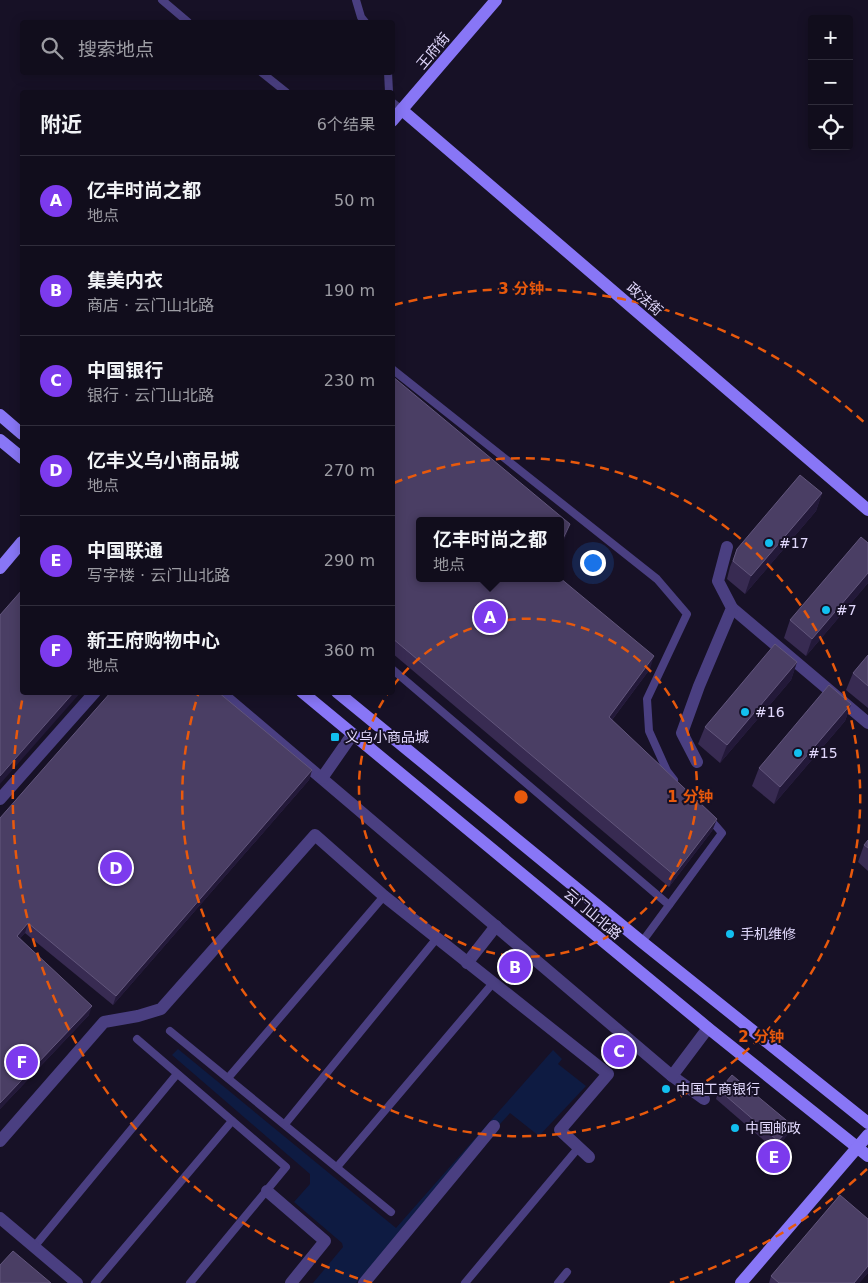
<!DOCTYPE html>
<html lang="zh">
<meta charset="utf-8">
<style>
:root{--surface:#110d1c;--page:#1e1b29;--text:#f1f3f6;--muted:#9c9ca3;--line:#302d3b;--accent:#7c3aed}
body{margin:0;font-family:"DejaVu Sans","Noto Sans SC",sans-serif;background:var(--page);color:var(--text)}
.controls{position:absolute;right:15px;top:15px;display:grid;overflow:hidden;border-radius:5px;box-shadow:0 2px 12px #0003}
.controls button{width:45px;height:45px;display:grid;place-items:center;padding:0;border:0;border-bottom:1px solid var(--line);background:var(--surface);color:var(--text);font:25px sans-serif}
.you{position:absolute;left:592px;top:562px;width:18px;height:18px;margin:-12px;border:4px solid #fff;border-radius:50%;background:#1a73e8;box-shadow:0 0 0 8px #1a73e833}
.badge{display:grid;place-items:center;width:32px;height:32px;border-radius:50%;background:var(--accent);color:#fff;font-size:16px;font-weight:700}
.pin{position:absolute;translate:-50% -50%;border:2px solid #fff;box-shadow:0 1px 5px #0006}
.popup{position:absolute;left:416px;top:517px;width:148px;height:65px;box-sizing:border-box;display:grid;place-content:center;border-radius:5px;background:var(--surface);filter:drop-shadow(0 1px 4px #0005);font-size:16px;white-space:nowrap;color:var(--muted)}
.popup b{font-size:19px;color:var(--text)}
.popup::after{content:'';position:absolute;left:50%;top:100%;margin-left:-10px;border:10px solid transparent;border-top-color:var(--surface)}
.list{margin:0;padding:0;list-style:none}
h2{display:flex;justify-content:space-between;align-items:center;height:65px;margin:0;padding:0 20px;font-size:21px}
h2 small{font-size:16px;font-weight:400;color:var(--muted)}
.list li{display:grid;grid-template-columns:32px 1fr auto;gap:15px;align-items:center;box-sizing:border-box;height:90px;padding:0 20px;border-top:1px solid var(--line)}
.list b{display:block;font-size:19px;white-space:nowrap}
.list p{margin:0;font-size:16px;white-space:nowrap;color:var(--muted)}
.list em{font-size:16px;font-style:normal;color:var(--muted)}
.icon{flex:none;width:28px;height:28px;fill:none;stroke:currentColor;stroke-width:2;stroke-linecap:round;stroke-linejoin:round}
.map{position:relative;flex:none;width:868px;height:1283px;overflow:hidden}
.search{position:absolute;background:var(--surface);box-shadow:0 2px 12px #0003;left:20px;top:20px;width:375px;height:55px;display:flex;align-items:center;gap:12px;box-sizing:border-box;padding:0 18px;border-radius:5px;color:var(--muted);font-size:19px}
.panel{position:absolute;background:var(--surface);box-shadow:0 2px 12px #0003;left:20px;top:90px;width:375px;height:605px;border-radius:5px}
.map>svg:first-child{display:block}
</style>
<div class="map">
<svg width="868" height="1283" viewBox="0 0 868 1283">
<rect width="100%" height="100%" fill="#171126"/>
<path fill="#0e1b42" d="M178 1049 396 1228 553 1050 562 1059 558 1064 586 1086 539 1136 510 1113 356 1283H313L343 1247 342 1243 294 1202 310 1184V1174L172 1055Z"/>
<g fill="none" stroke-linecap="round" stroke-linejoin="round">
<g stroke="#4a3f81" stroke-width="8">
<path d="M162 0 188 22"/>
<path d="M356 0 361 17 365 22"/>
<path d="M261 72 286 92"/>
<path d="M388 72 389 92"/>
<path d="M392 102 402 110"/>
<path d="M392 369 657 579 687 614 647 699 649 731 667 771 674 780"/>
<path d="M392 669 669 905"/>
<path d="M642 942 722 833 709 818"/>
<path d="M170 1031 391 1212"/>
<path d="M137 1039 286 1167 190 1283"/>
<path d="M228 1078 384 896"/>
<path d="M285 1124 437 938"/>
<path d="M337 1167 493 983"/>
<path d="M34 1247 177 1074"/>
<path d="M95 1283 232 1121"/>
<path d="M465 1283 579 1147"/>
<path d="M558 1283 567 1272"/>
</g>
<g stroke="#4a3f81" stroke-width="12">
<path d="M732 608 868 723"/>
<path d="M220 692 672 1076 704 1099"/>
<path d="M697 762 682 733 699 686 732 608 718 581 727 547"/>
<path d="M322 778 352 735"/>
<path d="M0 799 95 692"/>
<path d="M467 963 496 926"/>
<path d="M672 1076 708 1028"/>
<path d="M0 1141 104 1022 138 1016 161 1009 315 835 384 896 608 1074 560 1130 589 1157"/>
<path d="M267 1191 325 1241 291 1283"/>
<path d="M0 1218 77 1283"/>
<path d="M364 1283 494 1126"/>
</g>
<g stroke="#8876f6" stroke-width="12">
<path d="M402 110 868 510"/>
<path d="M392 121 496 0"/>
<path d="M0 415 22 434"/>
<path d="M0 440 22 458"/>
<path d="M0 568 22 542"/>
<path d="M302 692 708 1028 868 1156"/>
<path d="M337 692 642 942 868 1123"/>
<path d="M741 1283 868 1135"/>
</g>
</g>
<g fill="#382b52">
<path d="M392 376 566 536 420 521 650 669 612 720 717 819 712 831 669 887 392 653Z"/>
<path d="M822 493 816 511 745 594 727 579 730 567 737 549Z"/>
<path d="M868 543V583L806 656 784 638 790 620Z"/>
<path d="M868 655V708L846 690 853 673Z"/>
<path d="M797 662 791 680 720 763 698 744 705 727Z"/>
<path d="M851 704 845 721 774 804 752 786 759 768Z"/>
<path d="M312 770 309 780 113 1005 25 933 20 938 89 1015 0 1109V818Z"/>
<path d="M868 840V871L858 862 864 845Z"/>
<path d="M719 1090 792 1125 788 1134 775 1150 716 1099Z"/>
<path d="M868 1273 859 1283H769L771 1276Z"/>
</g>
<g fill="#231939">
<path d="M822 493 816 511 745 594 751 576Z"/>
<path d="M570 524 566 536 560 548V545Z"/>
<path d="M868 573V583L806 656 812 639Z"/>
<path d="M654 656 650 669 605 729 609 717Z"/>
<path d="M797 662 791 680 720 763 727 745Z"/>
<path d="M74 692H81L0 784V776Z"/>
<path d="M851 704 845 721 774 804 780 787Z"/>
<path d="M312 770 309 780 113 1005 116 996Z"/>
<path d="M717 819 712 831 669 887 674 875Z"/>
<path d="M28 923 25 933 14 945 17 936Z"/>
<path d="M92 1006 89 1015 0 1109V1103Z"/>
<path d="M792 1125 788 1134 775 1150 778 1141Z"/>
<path d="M868 1266V1273L859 1283H854Z"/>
</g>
<g fill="#4a3e64" stroke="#62567c">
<path d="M392 376 570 524 560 545V521H420V578H560L654 656 609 717 717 819 674 875 392 638Z"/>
<path d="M800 475 822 493 751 576 733 561 737 549Z"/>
<path d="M861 537 868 543V573L812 639 790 620Z"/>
<path d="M22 590V692H74L0 776V615Z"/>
<path d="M775 644 797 662 727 745 705 727Z"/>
<path d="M868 655V686L853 673Z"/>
<path d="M829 685 851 704 780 787 759 768Z"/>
<path d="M111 692H218L312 770 116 996 28 923 17 936 92 1006 0 1103V818Z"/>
<path d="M868 840V848L864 845Z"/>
<path d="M732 1075 792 1125 778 1141 719 1090Z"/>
<path d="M840 1195 868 1219V1266L854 1283H779L771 1276Z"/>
<path d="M13 1251 51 1283H0V1265Z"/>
</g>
<g fill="none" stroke="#e8590c" stroke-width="2.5" stroke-dasharray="9 6">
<path d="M393 686A169 169 0 1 1 388 693"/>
<path d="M394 483A339 339 0 1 1 198 695"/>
<path d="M867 1169A508 508 0 0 1 670 1283M372 1283A508 508 0 0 1 23 696M394 305A508 508 0 0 1 867 425"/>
</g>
<g fill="#12bfef" stroke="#171126" stroke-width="2">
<circle cx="769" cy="543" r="5"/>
<circle cx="826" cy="610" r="5"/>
<circle cx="745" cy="712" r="5"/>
<rect x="330" y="732" width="10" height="10" rx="2.5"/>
<circle cx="798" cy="753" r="5"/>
<circle cx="730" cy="934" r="5"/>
<circle cx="666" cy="1089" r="5"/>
<circle cx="735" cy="1128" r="5"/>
</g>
<g text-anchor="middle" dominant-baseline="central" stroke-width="4" stroke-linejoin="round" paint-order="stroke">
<g font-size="14" fill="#e1d8fc" stroke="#171126">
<text transform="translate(433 51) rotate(-50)">王府街</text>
<text transform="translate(645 299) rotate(41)">政法街</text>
<text transform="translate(593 914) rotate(40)">云门山北路</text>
</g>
<g font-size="14" fill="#e1d8fc" stroke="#171126" text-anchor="start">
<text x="779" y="543">#17</text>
<text x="836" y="610">#7</text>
<text x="755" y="712">#16</text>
<text x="345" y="737">义乌小商品城</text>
<text x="808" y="753">#15</text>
<text x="740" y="934">手机维修</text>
<text x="676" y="1089">中国工商银行</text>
<text x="745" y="1128">中国邮政</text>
</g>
</g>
<circle cx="521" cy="797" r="8" fill="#e8590c" stroke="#171126" stroke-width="2.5"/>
<g font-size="15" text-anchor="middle" font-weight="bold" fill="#e8590c" stroke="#171126" stroke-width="4" stroke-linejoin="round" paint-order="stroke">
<text x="521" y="294">3 分钟</text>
<text x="690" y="802">1 分钟</text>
<text x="761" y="1042">2 分钟</text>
</g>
</svg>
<div class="controls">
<button>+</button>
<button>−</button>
<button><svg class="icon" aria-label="locate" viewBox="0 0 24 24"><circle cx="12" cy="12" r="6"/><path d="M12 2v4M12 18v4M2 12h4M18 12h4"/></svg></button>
</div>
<div class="you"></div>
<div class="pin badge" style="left:490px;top:617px">A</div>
<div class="popup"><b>亿丰时尚之都</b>地点</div>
<div class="pin badge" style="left:515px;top:967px">B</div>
<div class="pin badge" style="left:619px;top:1051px">C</div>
<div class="pin badge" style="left:116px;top:868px">D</div>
<div class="pin badge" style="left:774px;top:1157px">E</div>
<div class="pin badge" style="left:22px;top:1062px">F</div>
<div class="search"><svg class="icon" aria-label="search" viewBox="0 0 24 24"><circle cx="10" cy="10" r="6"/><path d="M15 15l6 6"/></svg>搜索地点</div>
<section class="panel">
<h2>附近<small>6个结果</small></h2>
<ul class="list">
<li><span class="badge">A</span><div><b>亿丰时尚之都</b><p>地点</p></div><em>50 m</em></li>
<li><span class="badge">B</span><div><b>集美内衣</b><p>商店 · 云门山北路</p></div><em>190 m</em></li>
<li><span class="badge">C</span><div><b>中国银行</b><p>银行 · 云门山北路</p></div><em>230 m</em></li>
<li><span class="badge">D</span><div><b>亿丰义乌小商品城</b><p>地点</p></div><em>270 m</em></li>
<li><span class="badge">E</span><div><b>中国联通</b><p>写字楼 · 云门山北路</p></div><em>290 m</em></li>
<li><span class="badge">F</span><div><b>新王府购物中心</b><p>地点</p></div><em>360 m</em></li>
</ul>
</section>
</div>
